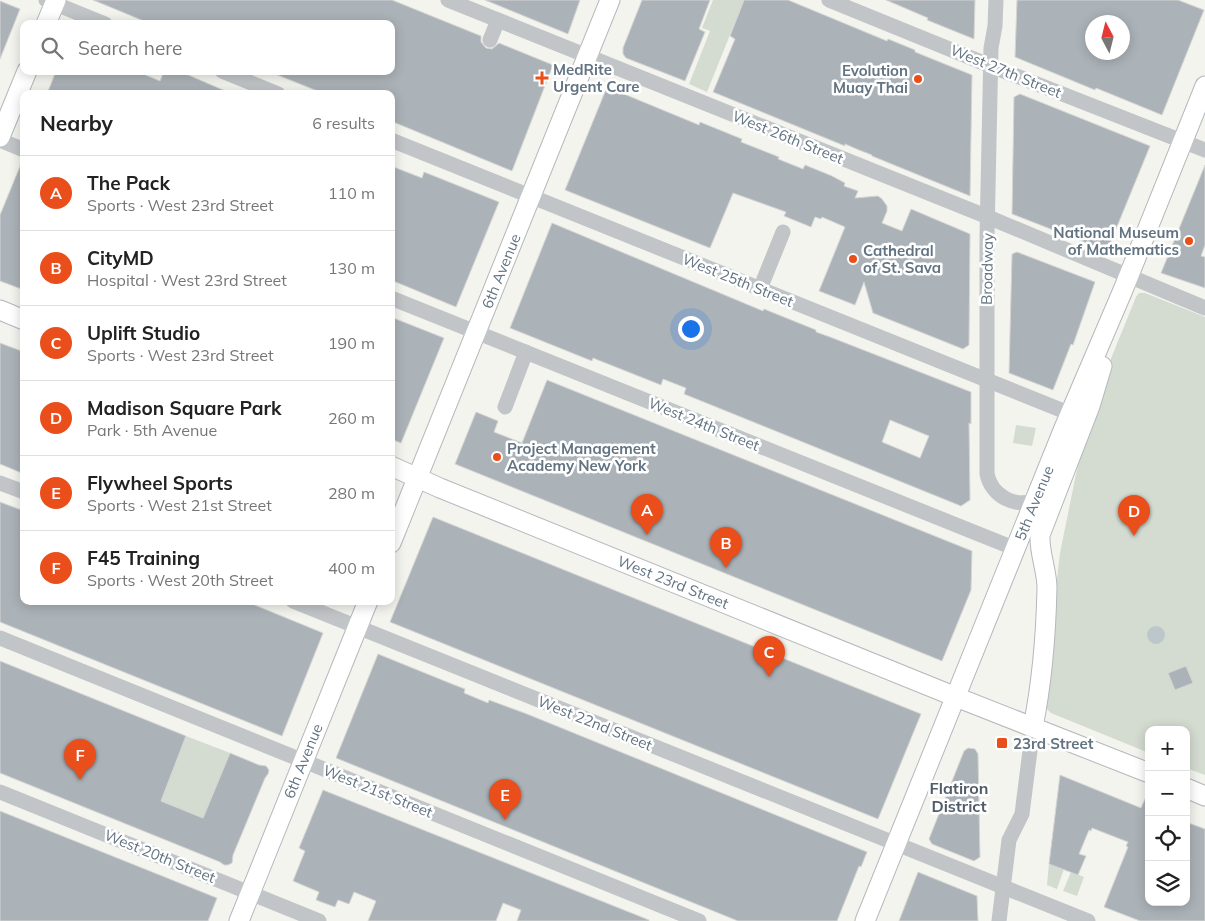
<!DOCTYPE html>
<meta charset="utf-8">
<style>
:root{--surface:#fff;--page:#f2f2f2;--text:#222;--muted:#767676;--line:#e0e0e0;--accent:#e94e1b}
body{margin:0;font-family:Mulish,sans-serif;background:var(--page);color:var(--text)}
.controls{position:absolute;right:15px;bottom:15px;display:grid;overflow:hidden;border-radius:10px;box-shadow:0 2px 12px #0003}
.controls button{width:45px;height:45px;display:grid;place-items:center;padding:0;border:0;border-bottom:1px solid var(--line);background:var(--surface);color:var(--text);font:25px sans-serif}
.compass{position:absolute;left:1085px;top:15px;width:45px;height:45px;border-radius:50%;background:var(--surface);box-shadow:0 2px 12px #0003;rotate:353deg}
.you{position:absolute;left:690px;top:328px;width:18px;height:18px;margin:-12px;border:4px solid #fff;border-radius:50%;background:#1a73e8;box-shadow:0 0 0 8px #1a73e833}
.badge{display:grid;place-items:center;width:32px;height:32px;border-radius:50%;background:var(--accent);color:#fff;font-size:16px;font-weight:700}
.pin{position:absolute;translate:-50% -41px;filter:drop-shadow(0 1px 2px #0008)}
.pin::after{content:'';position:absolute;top:26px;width:18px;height:15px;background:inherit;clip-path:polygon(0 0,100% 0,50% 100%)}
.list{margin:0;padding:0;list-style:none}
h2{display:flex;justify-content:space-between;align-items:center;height:65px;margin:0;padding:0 20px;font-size:21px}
h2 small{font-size:16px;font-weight:400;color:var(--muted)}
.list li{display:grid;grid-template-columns:32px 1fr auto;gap:15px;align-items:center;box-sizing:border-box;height:75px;padding:0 20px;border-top:1px solid var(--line)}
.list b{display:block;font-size:19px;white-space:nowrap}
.list p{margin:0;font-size:16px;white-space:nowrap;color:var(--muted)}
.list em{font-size:16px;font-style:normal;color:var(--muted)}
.icon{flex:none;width:28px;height:28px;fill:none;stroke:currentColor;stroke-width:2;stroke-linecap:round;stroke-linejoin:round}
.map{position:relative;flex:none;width:1205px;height:921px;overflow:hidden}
.search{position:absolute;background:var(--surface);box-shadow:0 2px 12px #0003;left:20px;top:20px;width:375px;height:55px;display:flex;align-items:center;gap:12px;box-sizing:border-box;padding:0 18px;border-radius:10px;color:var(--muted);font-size:19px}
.panel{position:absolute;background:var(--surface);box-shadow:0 2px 12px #0003;left:20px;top:90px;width:375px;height:515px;border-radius:10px}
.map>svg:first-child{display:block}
</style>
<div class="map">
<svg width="1205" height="921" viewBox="0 0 1205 921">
<rect width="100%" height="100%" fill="#f4f4ef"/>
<g fill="#d4dbd0">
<path d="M713 0H744L707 92 689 84 710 31 702 28Z"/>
<path d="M1139 293H1145L1205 317V775L1186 768V730H1149V753L1051 713 1046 708 1054 605 1060 553 1076 474 1085 436 1097 393 1136 297Z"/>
<path d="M1016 425 1036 428 1032 446 1013 443Z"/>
<path d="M186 736 230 753 203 818 161 801Z"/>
<path d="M1049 863 1064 869 1057 889 1047 885Z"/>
<path d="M1071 872 1084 877 1077 896 1063 891Z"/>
</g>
<circle fill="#bcc7cc" cx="1156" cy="635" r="9"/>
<g fill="#acb3b8" stroke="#d5d5d3" fill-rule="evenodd">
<path d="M93 0H392L481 36V42L486 48 492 49 499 43 553 65 512 171 391 121V94H325L270 72 391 71V24H151Z"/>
<path d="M485 0H580L568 34Z"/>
<path d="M642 0H710L699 29 705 32 685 81 626 58 623 54V48Z"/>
<path d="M744 0H788L887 41 888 39 915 50V52L972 75 970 196 872 156V155L859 150 845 144V146L713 92 735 39 730 36Z"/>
<path d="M886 0H975L974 39 927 20 928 18Z"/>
<path d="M1017 0H1178L1204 10 1162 115 1096 88 1095 90 1015 57ZM1092 22H1122V52H1092Z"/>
<path d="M0 1 20 9 0 59Z"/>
<path d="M56 71H136L160 81 164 71H179L230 93 47 94Z"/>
<path d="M607 87 699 125 700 122 732 135 742 139 741 142 779 157 778 159 803 169 805 165 832 176 845 183 844 186 858 191 855 198 878 196 882 199 887 206V211L882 223 902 231 911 209 970 234 969 345 963 349 873 313 864 282 855 305 819 291 845 227 822 217 821 219 815 217 811 227 784 216 786 212 733 193 710 248 565 190Z"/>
<path d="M1020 94 1150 146 1107 251 1012 214 1014 97Z"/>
<path d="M23 159H24V290L0 281V215Z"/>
<path d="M1205 165V245L1201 256 1205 257V288L1161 273Z"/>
<path d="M391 166 422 178 424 172 499 202 456 307 391 280Z"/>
<path d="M552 223 763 311 764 309 816 330V332L830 337 971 392V424L969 423 970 500 961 506 684 394 686 388 663 379 661 385 593 358 592 361 510 328ZM890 420 929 436 920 458 882 442Z"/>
<path d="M1017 252 1095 282 1073 345 1071 344 1053 390 1009 373 1012 254Z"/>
<path d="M391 317 444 338 401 443 391 439Z"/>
<path d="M0 343 24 352V474L0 464Z"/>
<path d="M547 380 972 551 971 590 942 661 455 464 476 412 498 421 494 432 522 443Z"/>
<path d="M0 502 24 511V601H245L323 633 282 736 0 622Z"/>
<path d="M433 517 921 714 878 819 390 622Z"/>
<path d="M378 654 452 684 465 689 464 693 488 703 489 700 527 714 867 852 861 867 859 866 837 921H738L336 758Z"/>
<path d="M0 661 186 736 161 801 203 818 230 753 259 765 266 766 269 770 268 774 265 778 233 855 232 863 228 865H224L220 862 0 773Z"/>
<path d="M1186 666 1193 683 1175 690 1168 673Z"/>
<path d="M968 748 975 749 978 754 980 857 974 861 932 844 929 839 964 751Z"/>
<path d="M1060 775 1141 808 1149 790V902H1186V822L1205 829V921H1140L1104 907 1128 847 1126 846 1128 842 1092 828 1091 831 1089 830 1079 854 1086 856 1078 875 1049 864Z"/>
<path d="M323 790 649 920V921H517L521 910 503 903 496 921H368L376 901 354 892 349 904 338 900 335 907 316 900 319 892 293 881 305 851 299 848Z"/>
<path d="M0 811 217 898 208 921H0Z"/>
<path d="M918 872 977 896 978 921H899Z"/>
</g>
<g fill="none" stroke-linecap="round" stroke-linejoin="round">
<defs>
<g id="major">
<path d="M46 24 56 0"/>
<path d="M0 137 27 71"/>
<path d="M0 310 24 320"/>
<path d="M391 466 440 488 956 697 1149 773"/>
<path d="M391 543 610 0"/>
<path d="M1033 727C1042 682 1046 634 1047 588 1047 570 1039 553 1040 535L1090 406 1102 366"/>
<path d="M1186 788 1205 796"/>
<path d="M239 921 368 601"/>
<path d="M865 921 1064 428 1123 290 1205 86"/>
</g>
</defs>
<use href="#major" stroke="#b4b8bc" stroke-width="21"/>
<g stroke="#c1c5c8" stroke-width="15">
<path d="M46 0 105 24"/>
<path d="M448 0 988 217 1205 308"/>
<path d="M829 0 991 66 1205 150"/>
<path d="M996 0 995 26 991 48 987 236V474C991 495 1016 510 1036 499"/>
<path d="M490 40 498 20"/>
<path d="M222 71 278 94"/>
<path d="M0 140 24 150"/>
<path d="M391 140 1081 418"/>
<path d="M760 289 783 232"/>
<path d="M391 298 1016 549"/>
<path d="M505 407 526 352"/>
<path d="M0 483 24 492"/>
<path d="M293 601 1088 921"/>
<path d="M0 638 699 921"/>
<path d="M0 792 319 921"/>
<path d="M999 921 1009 840 1022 814 1033 727"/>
</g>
<use href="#major" stroke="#fff" stroke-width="19"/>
</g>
<g fill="#e94e1b" stroke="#fff" stroke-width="2">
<path d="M539.5 70.5h5v5h5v5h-5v5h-5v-5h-5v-5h5z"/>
<circle cx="918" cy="79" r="5"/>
<circle cx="1189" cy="241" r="5"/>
<circle cx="853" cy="259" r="5"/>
<circle cx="497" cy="457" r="5"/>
<rect x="996" y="737" width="12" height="12" rx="2.5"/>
</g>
<g text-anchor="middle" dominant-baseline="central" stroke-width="5" stroke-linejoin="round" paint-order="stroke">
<g font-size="15" font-weight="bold" fill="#627382" stroke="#fff" text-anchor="start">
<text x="553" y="69">MedRite<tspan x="553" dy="17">Urgent Care</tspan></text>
<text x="908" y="70" text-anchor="end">Evolution<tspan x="908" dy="17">Muay Thai</tspan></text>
<text x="1179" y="232" text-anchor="end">National Museum<tspan x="1179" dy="17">of Mathematics</tspan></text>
<text x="863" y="250">Cathedral<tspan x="863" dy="17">of St. Sava</tspan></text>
<text x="507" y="448">Project Management<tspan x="507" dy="17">Academy New York</tspan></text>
<text x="1013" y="743">23rd Street</text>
</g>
<g font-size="15" fill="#627382" stroke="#fff">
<text transform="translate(1006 71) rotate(22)">West 27th Street</text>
<text transform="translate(788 137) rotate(22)">West 26th Street</text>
<text transform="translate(987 269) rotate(-89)">Broadway</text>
<text transform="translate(501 271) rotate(-68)">6th Avenue</text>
<text transform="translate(738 280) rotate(22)">West 25th Street</text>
<text transform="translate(704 424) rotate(22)">West 24th Street</text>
<text transform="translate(1034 503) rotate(-68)">5th Avenue</text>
<text transform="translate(673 582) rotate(22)">West 23rd Street</text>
<text transform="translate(595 723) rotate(22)">West 22nd Street</text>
<text transform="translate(303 761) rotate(-68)">6th Avenue</text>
<text transform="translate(378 791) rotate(22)">West 21st Street</text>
<text transform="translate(160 856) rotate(22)">West 20th Street</text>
</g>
<g font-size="16" font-weight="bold" fill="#505c67" stroke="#fff">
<text x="959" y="788">Flatiron<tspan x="959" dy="18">District</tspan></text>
</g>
</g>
</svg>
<div class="controls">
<button>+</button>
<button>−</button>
<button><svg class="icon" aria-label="locate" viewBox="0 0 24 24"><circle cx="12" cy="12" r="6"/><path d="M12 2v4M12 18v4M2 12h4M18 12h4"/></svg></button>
<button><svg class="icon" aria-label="layers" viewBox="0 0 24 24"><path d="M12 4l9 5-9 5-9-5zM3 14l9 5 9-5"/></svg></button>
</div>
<svg class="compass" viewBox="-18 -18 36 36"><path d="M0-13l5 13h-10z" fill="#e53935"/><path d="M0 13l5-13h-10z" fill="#767676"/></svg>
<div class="you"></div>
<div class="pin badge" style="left:647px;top:535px">A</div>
<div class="pin badge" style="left:726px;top:568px">B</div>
<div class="pin badge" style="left:769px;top:677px">C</div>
<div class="pin badge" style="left:1134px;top:536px">D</div>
<div class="pin badge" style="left:505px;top:820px">E</div>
<div class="pin badge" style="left:80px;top:780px">F</div>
<div class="search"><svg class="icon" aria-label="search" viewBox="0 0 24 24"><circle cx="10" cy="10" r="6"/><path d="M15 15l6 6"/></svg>Search here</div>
<section class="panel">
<h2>Nearby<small>6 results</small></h2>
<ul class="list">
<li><span class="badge">A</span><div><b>The Pack</b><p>Sports · West 23rd Street</p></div><em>110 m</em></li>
<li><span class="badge">B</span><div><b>CityMD</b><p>Hospital · West 23rd Street</p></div><em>130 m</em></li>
<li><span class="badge">C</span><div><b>Uplift Studio</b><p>Sports · West 23rd Street</p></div><em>190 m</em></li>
<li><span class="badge">D</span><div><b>Madison Square Park</b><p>Park · 5th Avenue</p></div><em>260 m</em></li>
<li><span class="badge">E</span><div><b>Flywheel Sports</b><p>Sports · West 21st Street</p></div><em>280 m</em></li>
<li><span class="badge">F</span><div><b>F45 Training</b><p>Sports · West 20th Street</p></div><em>400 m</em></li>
</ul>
</section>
</div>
